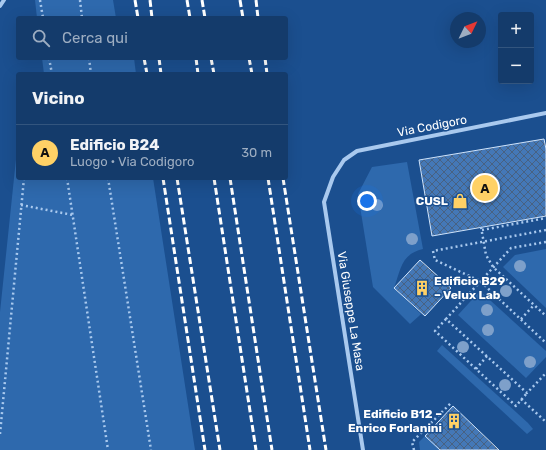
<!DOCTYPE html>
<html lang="it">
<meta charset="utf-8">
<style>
:root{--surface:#143b6b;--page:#1d4271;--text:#f1f3f6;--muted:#9dadc1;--line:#33557e;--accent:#ffd166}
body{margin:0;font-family:Rubik,sans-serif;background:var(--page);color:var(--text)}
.controls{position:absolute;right:12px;top:12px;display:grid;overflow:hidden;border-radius:4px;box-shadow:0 4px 16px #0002}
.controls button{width:36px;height:36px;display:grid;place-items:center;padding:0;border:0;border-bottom:1px solid var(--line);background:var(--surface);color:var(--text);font:20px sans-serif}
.compass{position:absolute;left:450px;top:12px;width:36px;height:36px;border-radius:50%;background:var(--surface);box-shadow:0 4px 16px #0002;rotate:47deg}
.you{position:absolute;left:367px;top:201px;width:14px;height:14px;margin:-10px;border:3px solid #fff;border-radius:50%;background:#1a73e8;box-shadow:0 0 0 6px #1a73e833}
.badge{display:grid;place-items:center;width:26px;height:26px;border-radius:50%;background:var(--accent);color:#111;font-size:13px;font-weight:700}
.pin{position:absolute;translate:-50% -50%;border:2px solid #fff;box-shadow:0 1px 4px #0006}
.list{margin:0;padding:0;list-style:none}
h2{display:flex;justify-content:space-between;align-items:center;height:52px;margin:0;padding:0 16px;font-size:17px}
h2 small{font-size:13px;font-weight:400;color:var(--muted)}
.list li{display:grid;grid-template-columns:26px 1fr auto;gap:12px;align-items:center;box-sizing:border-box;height:56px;padding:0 16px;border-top:1px solid var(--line)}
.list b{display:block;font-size:15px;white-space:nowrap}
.list p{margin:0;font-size:13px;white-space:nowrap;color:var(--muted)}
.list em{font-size:13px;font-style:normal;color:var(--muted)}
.icon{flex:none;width:22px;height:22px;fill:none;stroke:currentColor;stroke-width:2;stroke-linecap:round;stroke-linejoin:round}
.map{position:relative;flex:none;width:546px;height:450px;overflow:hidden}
.search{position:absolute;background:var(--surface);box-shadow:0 4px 16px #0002;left:16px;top:16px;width:272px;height:44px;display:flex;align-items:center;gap:10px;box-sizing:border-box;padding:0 14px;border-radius:4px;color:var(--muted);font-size:15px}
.panel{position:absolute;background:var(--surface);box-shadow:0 4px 16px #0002;left:16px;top:72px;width:272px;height:108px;border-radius:4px}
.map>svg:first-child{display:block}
</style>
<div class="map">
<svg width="546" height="450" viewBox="0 0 546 450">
<defs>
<pattern id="building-cross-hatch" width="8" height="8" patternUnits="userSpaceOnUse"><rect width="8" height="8" fill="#4478b7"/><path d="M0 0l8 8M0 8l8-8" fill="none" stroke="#486282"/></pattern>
</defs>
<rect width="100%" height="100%" fill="#1b4f8f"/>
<g fill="#2e69ad">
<path d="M35 0H113L116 18H37Z"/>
<path d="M42 58H134L136 74H44Z"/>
<path d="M18 140V178H153L195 450H0V312Z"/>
<path d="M407 162 423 249C401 254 401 269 394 288L421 314 419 316 410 324 373 287 358 194 372 167Z"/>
<path d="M546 249V308L503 267 515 255Z"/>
<path d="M480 291 546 351V357L526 378 458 315Z"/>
<path d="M442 345 528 423 533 429 527 434 437 351Z"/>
<path d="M425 436 440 450H420L419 442Z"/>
</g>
<g fill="url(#building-cross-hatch)" stroke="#cfe3fa">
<path d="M544 139 546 149V216L432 236 419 160Z"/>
<path d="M420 260 451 288 425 316 394 288Z"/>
<path d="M453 406 499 450H440L425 436Z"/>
</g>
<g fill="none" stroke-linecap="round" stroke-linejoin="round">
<g stroke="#a9c9ee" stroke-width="2.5" stroke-dasharray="2 3" stroke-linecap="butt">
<path d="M40 0 43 18"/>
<path d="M80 0 82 18"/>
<path d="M49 58 52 74"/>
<path d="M89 58 91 74"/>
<path d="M67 178 108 450"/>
<path d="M108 178 151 450"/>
<path d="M21 205 73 215"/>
<path d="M481 227 486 255 493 267 546 316"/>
<path d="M482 230 546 218"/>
<path d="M546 230 433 251 435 260 480 281 546 343"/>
<path d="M546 242 511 248 446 319 527 393 546 373"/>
<path d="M446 319 435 331 516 406 527 393"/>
<path d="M521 319 534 305"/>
<path d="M476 369 487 356"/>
<path d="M521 399 546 422"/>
<path d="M0 434 24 178"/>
<path d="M414 450 412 442 452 402"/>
</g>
<g stroke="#a9c9ee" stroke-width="4">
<path d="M0 6 4 0"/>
<path d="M363 450 324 202 333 177 344 160 357 151 546 113"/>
</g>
<g stroke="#fff" stroke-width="3" stroke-dasharray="7 3" stroke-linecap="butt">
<path d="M135 0 138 18"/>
<path d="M150 0 152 18"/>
<path d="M187 0 190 18"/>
<path d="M202 0 205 18"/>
<path d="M240 0 243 18"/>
<path d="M256 0 258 18"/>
<path d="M144 58 147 74"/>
<path d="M159 58 161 74"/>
<path d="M196 58 198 74"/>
<path d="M211 58 214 74"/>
<path d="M249 58 252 74"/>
<path d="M265 58 267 74"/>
<path d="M163 178 205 450"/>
<path d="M177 178 220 450"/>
<path d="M214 178 256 450"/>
<path d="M230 178 272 450"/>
<path d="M268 178 310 450"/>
<path d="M283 178 326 450"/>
</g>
</g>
<g fill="#7ea0ca">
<circle cx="377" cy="205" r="6"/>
<circle cx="412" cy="239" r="6"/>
<circle cx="520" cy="266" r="6"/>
<circle cx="506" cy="291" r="6"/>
<circle cx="487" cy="310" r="6"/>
<circle cx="488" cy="330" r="6"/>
<circle cx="463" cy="347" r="6"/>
<circle cx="530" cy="362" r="6"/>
<circle cx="505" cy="385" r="6"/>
</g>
<defs>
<symbol id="shop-bare" viewBox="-9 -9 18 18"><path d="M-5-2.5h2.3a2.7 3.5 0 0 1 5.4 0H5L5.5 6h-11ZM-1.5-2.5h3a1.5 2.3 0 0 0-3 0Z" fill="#ffd166" stroke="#1b4f8f" stroke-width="2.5" paint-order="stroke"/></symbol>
<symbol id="building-bare" viewBox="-9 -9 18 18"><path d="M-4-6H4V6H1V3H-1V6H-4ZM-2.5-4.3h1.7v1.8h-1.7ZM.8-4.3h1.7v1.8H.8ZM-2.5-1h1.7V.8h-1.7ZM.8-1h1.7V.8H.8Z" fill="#ffd166" stroke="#1b4f8f" stroke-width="2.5" paint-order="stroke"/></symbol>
</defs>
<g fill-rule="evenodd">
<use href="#shop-bare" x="449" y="190" width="22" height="22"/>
<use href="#building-bare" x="411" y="277" width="22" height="22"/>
<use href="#building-bare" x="443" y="410" width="22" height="22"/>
</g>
<g text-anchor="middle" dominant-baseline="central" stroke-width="3" stroke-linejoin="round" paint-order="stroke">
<g font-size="12" fill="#fff" stroke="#1b4f8f">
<text transform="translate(432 126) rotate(-11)">Via Codigoro</text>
<text transform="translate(351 311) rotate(81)">Via Giuseppe La Masa</text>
</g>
<g font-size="12" font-weight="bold" fill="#fff" stroke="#1b4f8f" text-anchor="end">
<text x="448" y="201">CUSL</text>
<text x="434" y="281" text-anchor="start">Edificio B29<tspan x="434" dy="14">– Velux Lab</tspan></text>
<text x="442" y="414">Edificio B12 –<tspan x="442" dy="14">Enrico Forlanini</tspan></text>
</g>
</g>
</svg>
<div class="controls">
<button>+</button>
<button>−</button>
</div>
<svg class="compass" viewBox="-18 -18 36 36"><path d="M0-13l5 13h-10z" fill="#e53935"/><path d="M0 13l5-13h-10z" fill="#9dadc1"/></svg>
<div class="you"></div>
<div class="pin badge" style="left:485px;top:188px">A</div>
<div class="search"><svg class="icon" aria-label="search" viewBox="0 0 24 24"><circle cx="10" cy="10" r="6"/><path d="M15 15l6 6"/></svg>Cerca qui</div>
<section class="panel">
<h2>Vicino<small></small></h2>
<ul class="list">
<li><span class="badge">A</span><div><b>Edificio B24</b><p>Luogo · Via Codigoro</p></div><em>30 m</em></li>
</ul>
</section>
</div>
